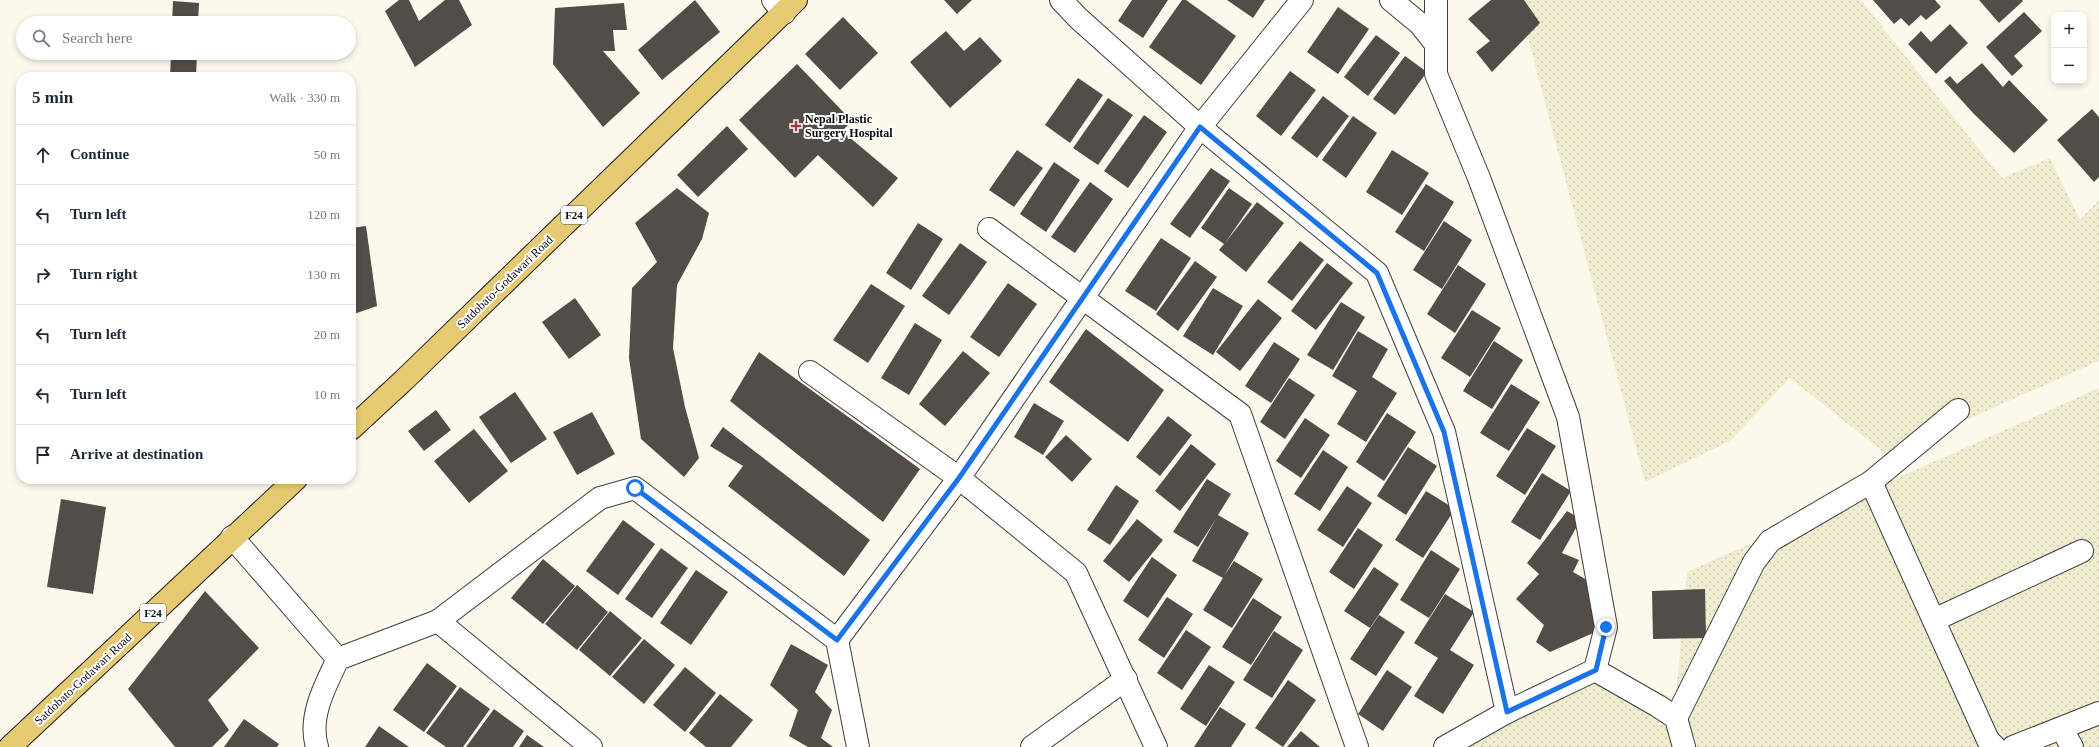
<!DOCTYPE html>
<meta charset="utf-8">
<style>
:root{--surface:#fff;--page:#f6f6f7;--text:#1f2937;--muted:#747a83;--line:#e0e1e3}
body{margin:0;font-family:"Times New Roman",serif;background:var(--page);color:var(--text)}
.controls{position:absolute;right:12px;top:12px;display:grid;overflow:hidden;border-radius:8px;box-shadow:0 2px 6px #0003}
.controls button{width:36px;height:36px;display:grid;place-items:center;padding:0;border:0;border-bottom:1px solid var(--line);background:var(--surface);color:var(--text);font:20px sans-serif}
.stop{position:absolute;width:12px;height:12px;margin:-9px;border:3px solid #1a73e8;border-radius:50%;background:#fff}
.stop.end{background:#1a73e8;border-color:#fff;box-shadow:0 1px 4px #0008}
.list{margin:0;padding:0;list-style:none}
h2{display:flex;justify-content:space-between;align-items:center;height:52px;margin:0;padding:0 16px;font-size:17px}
h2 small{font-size:13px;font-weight:400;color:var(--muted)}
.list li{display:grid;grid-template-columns:26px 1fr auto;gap:12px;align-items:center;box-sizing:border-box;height:60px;padding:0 16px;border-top:1px solid var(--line)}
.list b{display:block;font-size:15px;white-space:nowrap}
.list em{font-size:13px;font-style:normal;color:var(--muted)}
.icon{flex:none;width:22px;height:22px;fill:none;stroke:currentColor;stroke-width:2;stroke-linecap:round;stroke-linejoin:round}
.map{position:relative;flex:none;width:2099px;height:747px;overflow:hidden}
.search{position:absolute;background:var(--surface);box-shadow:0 2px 6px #0003;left:16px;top:16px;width:340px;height:44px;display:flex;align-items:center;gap:10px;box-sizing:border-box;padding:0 14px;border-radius:22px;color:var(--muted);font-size:15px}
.panel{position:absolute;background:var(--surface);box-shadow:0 2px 6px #0003;left:16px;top:72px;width:340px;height:412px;border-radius:16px}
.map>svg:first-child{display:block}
</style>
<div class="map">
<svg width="2099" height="747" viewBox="0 0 2099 747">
<defs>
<pattern id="farmland-dots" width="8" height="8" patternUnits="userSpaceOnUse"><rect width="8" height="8" fill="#efeccf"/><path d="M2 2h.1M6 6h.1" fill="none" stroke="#ccc9b0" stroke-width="1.8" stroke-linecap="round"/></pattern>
</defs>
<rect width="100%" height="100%" fill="#fcf9ec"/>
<g fill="url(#farmland-dots)">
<path d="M1518 0H1861L2002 178 2050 158 2080 220 2099 200V361L1887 455 1790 378 1730 441 1645 482Z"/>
<path d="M2099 388V747H1456L1606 678 1676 698 1687 572Z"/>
</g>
<g fill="#524d49">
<path d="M399 0H409L419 21 445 0H459L472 25 415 67 385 11Z"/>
<path d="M695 0 720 32 662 80 638 50Z"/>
<path d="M944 0H972L957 14Z"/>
<path d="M1132 0H1168L1143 38 1118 21Z"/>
<path d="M1182 0H1186L1236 36 1201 85 1149 47Z"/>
<path d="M1227 0H1265L1253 18Z"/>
<path d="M1491 0H1524L1540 23 1492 72 1476 52 1490 41 1468 19Z"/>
<path d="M1873 0H1935L1941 7 1926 20 1921 15 1909 26 1901 18 1894 24Z"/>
<path d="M1979 0H2022L2023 1 1999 23Z"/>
<path d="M173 1 199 3 198 23H172Z"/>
<path d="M624 3 627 30H613L615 51H603L640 93 603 127 553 64 555 8Z"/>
<path d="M1338 7 1369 29 1338 74 1307 52Z"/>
<path d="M2024 12 2042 31 2014 56 2023 66 2012 76 1986 47Z"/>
<path d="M843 17 878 53 840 90 805 54Z"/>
<path d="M1950 24 1968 43 1936 74 1908 44 1921 31 1931 42Z"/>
<path d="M946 31 964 51 980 37 1002 61 950 108 910 62Z"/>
<path d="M1376 35 1400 53 1368 96 1344 77Z"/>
<path d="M171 53H197L196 77H170Z"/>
<path d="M1405 56 1427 72 1395 115 1373 99Z"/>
<path d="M1982 63 2003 87 2009 80 2048 120 2014 153 1973 113 1944 81 1950 76 1957 84Z"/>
<path d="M797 64 852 121 842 131 898 178 873 207 818 155 795 178 739 120Z"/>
<path d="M1290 71 1316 90 1281 136 1256 116Z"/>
<path d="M1078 78 1103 95 1070 143 1045 125Z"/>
<path d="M1323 96 1349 116 1317 158 1291 138Z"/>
<path d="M1108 98 1133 115 1098 165 1073 148Z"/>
<path d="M2092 109 2099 117V177L2094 182 2057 140Z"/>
<path d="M1144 115 1167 132 1128 188 1104 171Z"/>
<path d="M1353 116 1377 133 1346 178 1322 160Z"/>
<path d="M727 126 748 149 698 197 677 175Z"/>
<path d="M1017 150 1043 168 1014 207 989 190Z"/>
<path d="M1392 150 1429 173 1402 215 1366 192Z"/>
<path d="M1054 162 1080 180 1046 232 1020 214Z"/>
<path d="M1211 168 1230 181 1190 238 1170 224Z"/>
<path d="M1090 182 1113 199 1075 253 1051 237Z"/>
<path d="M1426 184 1454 202 1424 251 1395 232Z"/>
<path d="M677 188 709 213 702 239 677 285 673 348 685 407 699 458 684 477 641 439 629 358 632 288 657 262 635 223Z"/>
<path d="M1229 188 1252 204 1225 243 1257 202 1284 223 1246 272 1219 250 1224 244 1201 228Z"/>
<path d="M1444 221 1472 240 1442 289 1413 270Z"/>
<path d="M918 223 943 239 911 290 886 273Z"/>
<path d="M366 226 377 306 351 315V228Z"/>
<path d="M1161 238 1191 258 1156 311 1125 291Z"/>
<path d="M1300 241 1324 260 1292 301 1267 282Z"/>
<path d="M960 243 987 262 949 315 922 296Z"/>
<path d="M1195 261 1217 277 1178 331 1156 314Z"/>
<path d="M1327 263 1353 283 1316 330 1291 311Z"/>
<path d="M1458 265 1486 284 1455 333 1427 314Z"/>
<path d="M1008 283 1037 304 999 357 970 337Z"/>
<path d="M871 284 905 306 868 363 833 340Z"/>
<path d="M1213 288 1243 306 1213 355 1183 336Z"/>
<path d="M575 298 601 335 569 359 542 322Z"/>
<path d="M1258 299 1282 318 1240 371 1216 352Z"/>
<path d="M1341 302 1365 317 1333 370 1307 355Z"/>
<path d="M1472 310 1501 328 1470 377 1441 358Z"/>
<path d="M915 323 942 340 909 395 881 378Z"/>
<path d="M1086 329 1164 390 1128 442 1049 382Z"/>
<path d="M1358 331 1388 349 1372 377 1397 393 1366 442 1337 424 1357 391 1332 376Z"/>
<path d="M1494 341 1523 360 1492 409 1463 391Z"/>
<path d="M1274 342 1300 359 1271 403 1245 386Z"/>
<path d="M963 351 990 373 945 426 919 404Z"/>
<path d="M759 352 920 469 883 522 730 401Z"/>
<path d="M1289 378 1315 395 1285 439 1260 422Z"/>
<path d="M1511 384 1540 402 1509 451 1480 433Z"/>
<path d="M515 392 547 439 511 463 479 417Z"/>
<path d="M1034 403 1064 421 1043 455 1014 437Z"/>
<path d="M436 410 451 430 424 451 408 431Z"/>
<path d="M592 412 615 454 577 475 553 432Z"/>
<path d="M1387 413 1416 432 1384 481 1356 462Z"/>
<path d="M1168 416 1192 435 1160 476 1136 457Z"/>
<path d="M1305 418 1330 435 1301 478 1276 461Z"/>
<path d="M723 427 870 540 844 576 728 486 743 466 710 446Z"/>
<path d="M1527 428 1556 446 1525 495 1496 476Z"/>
<path d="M474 429 508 471 469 503 434 461Z"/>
<path d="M1066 435 1092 459 1072 482 1045 457Z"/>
<path d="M1191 444 1216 464 1180 511 1155 491Z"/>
<path d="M1408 447 1437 466 1406 515 1377 496Z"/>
<path d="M1323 450 1348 467 1320 511 1294 494Z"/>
<path d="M1542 473 1571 491 1540 540 1511 522Z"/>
<path d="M1207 479 1231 494 1218 515 1249 533 1224 576 1234 561 1263 579 1232 628 1203 610 1223 578 1192 561 1216 519 1198 547 1173 532Z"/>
<path d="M1116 485 1139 501 1110 545 1087 530Z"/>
<path d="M1347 486 1372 503 1343 547 1317 530Z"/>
<path d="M1426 491 1455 509 1423 558 1395 540Z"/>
<path d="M61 499 106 507 93 594 47 587Z"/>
<path d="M1567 511 1581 519 1562 553 1579 560 1573 572 1592 583 1600 630 1550 652 1536 642 1544 625 1516 599 1539 574 1527 563Z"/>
<path d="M1137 519 1163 540 1129 582 1103 561Z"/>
<path d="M623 520 655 544 618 595 586 571Z"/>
<path d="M1358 528 1383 545 1354 589 1329 572Z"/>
<path d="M661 548 688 568 652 618 625 599Z"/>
<path d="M1431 550 1460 569 1429 618 1400 600Z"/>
<path d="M1152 557 1177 575 1148 618 1123 601Z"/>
<path d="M543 559 575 586 543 624 511 598Z"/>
<path d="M1374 567 1399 584 1370 628 1344 611Z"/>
<path d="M696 570 728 592 691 645 660 623Z"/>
<path d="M577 585 608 612 577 650 545 624Z"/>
<path d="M1705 589 1706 638 1653 639 1652 591Z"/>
<path d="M205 591 259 648 208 700 229 730 212 747H175L128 689Z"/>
<path d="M1445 594 1474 612 1450 650 1474 665 1443 714 1414 696 1438 658 1414 643Z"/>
<path d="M1167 597 1193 614 1164 658 1138 640Z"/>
<path d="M1253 598 1282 617 1251 665 1222 647Z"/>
<path d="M610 611 642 638 610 676 579 650Z"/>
<path d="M1379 615 1405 632 1376 676 1350 659Z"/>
<path d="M1186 630 1211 647 1182 690 1157 673Z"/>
<path d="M1274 631 1303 650 1272 698 1243 680Z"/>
<path d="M644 639 675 665 644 704 612 677Z"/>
<path d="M791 644 828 665 815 692 832 710 821 738 833 747H808L789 736 798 710 770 685Z"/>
<path d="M427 663 457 686 424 732 393 710Z"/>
<path d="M1209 665 1235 682 1206 726 1180 709Z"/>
<path d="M685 667 716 693 685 732 653 705Z"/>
<path d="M1387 670 1412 687 1383 731 1358 714Z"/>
<path d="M1288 680 1316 700 1283 747 1255 728Z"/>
<path d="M460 687 490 709 463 747H446L426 733Z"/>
<path d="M720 694 753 720 731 747H706L689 733Z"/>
<path d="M1220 707 1246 724 1231 747H1194Z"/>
<path d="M494 709 524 731 513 747H466Z"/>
<path d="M244 719 279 744 277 747H224Z"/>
<path d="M379 726 409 747H365Z"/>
<path d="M1301 731 1320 747H1287Z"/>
<path d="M527 735 544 747H519Z"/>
</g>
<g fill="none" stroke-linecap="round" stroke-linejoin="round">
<defs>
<g id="street">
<path d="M773 0 784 13"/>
<path d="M1061 0 1078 18 1200 127 1377 273 1444 432 1507 712"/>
<path d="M1391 0 1420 24 1435 43"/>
<path d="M1436 0V74L1479 178 1568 417 1606 627 1595 670 1507 712 1445 747"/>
<path d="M989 229 1240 414 1357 747"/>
<path d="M810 372 959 478 1200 127 1302 0"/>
<path d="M1871 482 1988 740 1995 747"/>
<path d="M232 537 338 659"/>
<path d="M1934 620 2082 551"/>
<path d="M438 621 600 498 635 488 837 640 858 747"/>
<path d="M837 640 959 478 1076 573 1156 747"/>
<path d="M1595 670 1658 706 1676 718 1684 747"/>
<path d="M1676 718 1754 562 1770 541 1871 482 1958 410"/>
<path d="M2062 729 2072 747"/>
<path d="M317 747C308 717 325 686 338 659L438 621 591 747"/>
<path d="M1032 747 1126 679"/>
<path d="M2013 747 2099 713"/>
</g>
<g id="primary">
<path d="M351 429 404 380 796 0"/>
<path d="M10 747 296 479"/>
</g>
</defs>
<use href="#street" stroke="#3e3e3e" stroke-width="24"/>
<use href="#primary" stroke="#1c1c1c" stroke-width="24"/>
<use href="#street" stroke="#fff" stroke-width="22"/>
<use href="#primary" stroke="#e6ca72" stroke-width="22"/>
</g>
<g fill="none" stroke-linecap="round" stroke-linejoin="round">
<path stroke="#1a73e8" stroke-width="5" d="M635 488 837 640 959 478 1200 127 1377 273 1444 432 1507 712 1596 670 1606 627"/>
</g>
<path fill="#a8363c" stroke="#fff" stroke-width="1.5" d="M794 120h4v4h4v4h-4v4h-4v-4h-4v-4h4z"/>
<g text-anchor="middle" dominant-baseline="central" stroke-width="4" stroke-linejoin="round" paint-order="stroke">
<g fill="#fff" stroke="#545454" stroke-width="1">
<rect x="561" y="206" width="26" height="18" rx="3"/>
<rect x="140" y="604" width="26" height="18" rx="3"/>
</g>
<g font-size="11" font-weight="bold" fill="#0b0b0b">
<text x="574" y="215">F24</text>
<text x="153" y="613">F24</text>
</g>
<g font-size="12" font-weight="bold" fill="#0b0b0b" stroke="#fff" text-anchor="start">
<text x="805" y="119">Nepal Plastic<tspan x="805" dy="14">Surgery Hospital</tspan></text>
</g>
<g font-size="12" fill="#0b0b0b" stroke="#fff">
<text transform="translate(505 282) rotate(-44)">Satdobato-Godawari Road</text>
<text transform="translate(83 679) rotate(-43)">Satdobato-Godawari Road</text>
</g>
</g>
</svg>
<div class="controls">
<button>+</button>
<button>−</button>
</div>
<div class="stop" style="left:635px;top:488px"></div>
<div class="stop end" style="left:1606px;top:627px"></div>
<div class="search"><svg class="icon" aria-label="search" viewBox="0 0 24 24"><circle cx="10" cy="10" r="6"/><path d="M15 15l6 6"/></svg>Search here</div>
<section class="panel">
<h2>5 min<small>Walk · 330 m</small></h2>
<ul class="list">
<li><svg class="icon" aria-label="ahead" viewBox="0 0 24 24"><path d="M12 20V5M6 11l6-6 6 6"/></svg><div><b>Continue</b></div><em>50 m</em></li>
<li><svg class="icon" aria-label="left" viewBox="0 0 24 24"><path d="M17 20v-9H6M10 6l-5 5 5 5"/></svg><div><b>Turn left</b></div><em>120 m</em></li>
<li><svg class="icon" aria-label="right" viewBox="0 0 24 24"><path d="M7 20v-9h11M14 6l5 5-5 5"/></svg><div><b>Turn right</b></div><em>130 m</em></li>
<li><svg class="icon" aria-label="left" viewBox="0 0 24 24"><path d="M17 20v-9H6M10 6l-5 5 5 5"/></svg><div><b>Turn left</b></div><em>20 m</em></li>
<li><svg class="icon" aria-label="left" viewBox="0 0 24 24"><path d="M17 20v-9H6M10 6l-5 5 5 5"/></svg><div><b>Turn left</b></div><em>10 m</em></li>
<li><svg class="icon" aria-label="arrive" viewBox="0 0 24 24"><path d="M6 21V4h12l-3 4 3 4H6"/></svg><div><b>Arrive at destination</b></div></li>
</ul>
</section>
</div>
